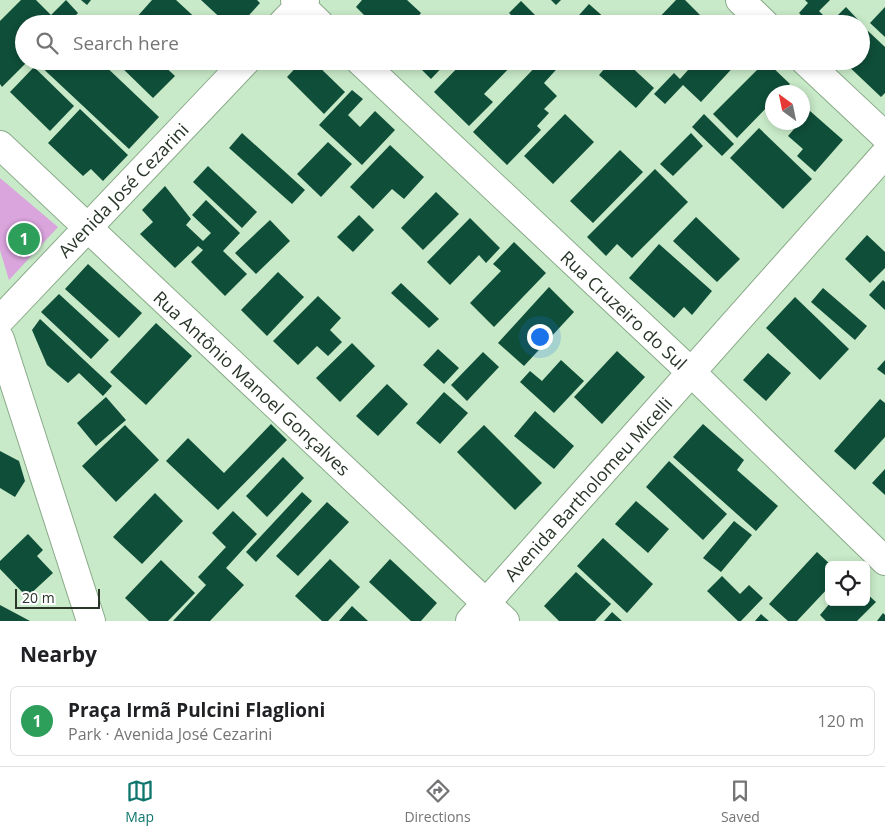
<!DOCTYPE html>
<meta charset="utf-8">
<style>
:root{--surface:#fff;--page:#f6f6f6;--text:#202124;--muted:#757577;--line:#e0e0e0;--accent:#0f766e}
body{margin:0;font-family:"Open Sans",sans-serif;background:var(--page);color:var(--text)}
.controls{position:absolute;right:15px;bottom:15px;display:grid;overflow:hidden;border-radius:8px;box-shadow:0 2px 8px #0003}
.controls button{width:45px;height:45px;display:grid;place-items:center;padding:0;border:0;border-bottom:1px solid var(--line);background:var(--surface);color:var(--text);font:25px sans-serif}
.compass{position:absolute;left:765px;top:85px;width:45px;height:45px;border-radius:50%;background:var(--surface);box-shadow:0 2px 8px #0003;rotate:327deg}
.scale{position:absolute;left:15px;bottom:12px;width:85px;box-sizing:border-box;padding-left:5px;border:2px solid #293629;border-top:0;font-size:14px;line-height:18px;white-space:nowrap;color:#293629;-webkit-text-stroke:4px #fff;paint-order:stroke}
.you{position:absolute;left:539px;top:336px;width:18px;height:18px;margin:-12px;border:4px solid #fff;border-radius:50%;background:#1a73e8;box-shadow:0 0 0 8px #1a73e833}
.badge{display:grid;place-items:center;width:32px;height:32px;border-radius:50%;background:var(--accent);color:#fff;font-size:16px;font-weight:700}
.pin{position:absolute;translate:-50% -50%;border:2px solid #fff;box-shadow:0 1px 5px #0006}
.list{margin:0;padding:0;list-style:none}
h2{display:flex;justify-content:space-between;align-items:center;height:65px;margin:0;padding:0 20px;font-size:21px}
h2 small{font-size:16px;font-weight:400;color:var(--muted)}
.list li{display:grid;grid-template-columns:32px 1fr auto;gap:15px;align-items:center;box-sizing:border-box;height:70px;margin:0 10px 10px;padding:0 10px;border:1px solid var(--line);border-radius:8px}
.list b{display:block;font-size:19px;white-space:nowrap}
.list p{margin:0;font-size:16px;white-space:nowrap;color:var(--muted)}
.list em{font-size:16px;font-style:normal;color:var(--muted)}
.icon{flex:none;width:28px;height:28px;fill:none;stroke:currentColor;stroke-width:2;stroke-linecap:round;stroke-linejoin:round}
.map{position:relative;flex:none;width:885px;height:621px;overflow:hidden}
.search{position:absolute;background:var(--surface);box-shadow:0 2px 8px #0003;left:15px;right:15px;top:15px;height:55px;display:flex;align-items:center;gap:12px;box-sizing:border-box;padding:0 18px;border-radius:28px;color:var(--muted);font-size:19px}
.sheet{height:145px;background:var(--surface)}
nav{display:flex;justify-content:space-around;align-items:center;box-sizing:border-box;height:70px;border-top:1px solid var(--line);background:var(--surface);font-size:14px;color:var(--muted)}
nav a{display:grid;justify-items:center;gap:2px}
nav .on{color:var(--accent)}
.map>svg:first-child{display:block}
</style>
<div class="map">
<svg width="885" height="621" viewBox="0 0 885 621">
<rect width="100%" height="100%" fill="#c8eac8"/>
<path fill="#daa4dd" d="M0 178 58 227 9 280 0 250Z"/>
<g fill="#0f4e39">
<path d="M21 0H36L51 15 66 0 78 13 67 24H24V61H28L2 87 0 84V21Z"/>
<path d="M81 0H91L87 5Z"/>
<path d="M152 0H176L202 24H142L136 18Z"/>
<path d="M201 0H257L260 3 241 24H227Z"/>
<path d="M362 0H407L421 13 412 24H373L356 7Z"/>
<path d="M551 0H561L556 5Z"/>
<path d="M676 0H685L709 24H653Z"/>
<path d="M805 0H830L819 11 825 17 819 24H810L799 13 808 3Z"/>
<path d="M521 1 544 24H520L509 13Z"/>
<path d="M589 4 607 20 604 24H571Z"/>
<path d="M846 7 861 23 860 24H829Z"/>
<path d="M885 7V37L870 23Z"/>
<path d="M868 31 885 47V93L881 97 843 61H861V38Z"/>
<path d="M37 61H100L159 117 129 149 36 62Z"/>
<path d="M115 61H159L175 76 153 98Z"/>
<path d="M302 61H313L345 92 324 114 287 77Z"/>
<path d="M426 61H448L431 79 420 68Z"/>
<path d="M464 61H516L484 94 493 102 469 126 434 92Z"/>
<path d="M541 61H564L544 83 557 96 544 109 549 113 537 126 541 130 507 165 473 132Z"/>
<path d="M611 61H625L654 88 636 108 599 75Z"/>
<path d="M661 61H673L667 67Z"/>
<path d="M696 61H739L701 102 683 85 665 104 654 94 674 73 680 79Z"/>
<path d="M766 61 790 84 781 92H772V102L737 138 713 114Z"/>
<path d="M34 67 74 106 50 131 10 92Z"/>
<path d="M352 90 363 99 348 115 360 127 375 111 395 130 362 165 319 125Z"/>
<path d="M80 109 128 155 103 181 91 169 83 176 48 143Z"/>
<path d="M810 111 843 140 815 172 797 156 803 149 788 136 800 122H802V119Z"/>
<path d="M565 114 594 142 553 184 524 156Z"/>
<path d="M704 114 734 144 722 156 692 127Z"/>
<path d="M759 128 812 179 783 209 730 158Z"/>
<path d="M242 133 305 190 292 204 229 148Z"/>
<path d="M691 133 703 146 673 176 660 164Z"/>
<path d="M328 142 352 164 321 197 297 174Z"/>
<path d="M390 145 424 177 404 199 392 189 373 209 350 187Z"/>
<path d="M620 150 643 172 593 223 570 201Z"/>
<path d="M208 166 257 212 242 228 193 182Z"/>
<path d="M655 169 688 202 632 258 617 244 606 256 587 237Z"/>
<path d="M165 186 191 219 186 225 203 241 211 233 192 215 206 200 240 233 223 251 247 274 225 296 191 262 203 250 198 246 175 268 140 234 153 222 142 210Z"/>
<path d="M436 192 459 214 423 250 401 228Z"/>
<path d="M359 215 374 230 353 252 337 237Z"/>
<path d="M696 217 740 259 717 282 673 241Z"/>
<path d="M470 218 500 248 486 263 479 255 450 285 427 262Z"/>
<path d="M270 220 290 241 256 274 235 253Z"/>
<path d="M867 235 885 252V268L870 283 845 259Z"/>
<path d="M514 242 546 273 494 327 470 303 501 271 493 264Z"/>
<path d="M659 244 712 291 692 315 684 307 674 318 629 278Z"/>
<path d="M88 264 142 313 119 338 65 289Z"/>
<path d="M278 272 304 297 267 336 241 310Z"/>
<path d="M883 280 885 282V310L869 295Z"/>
<path d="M401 283 439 319 429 328 391 293Z"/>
<path d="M549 287 574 312 524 366 498 343Z"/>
<path d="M823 288 867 326 855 340 811 302Z"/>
<path d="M59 294 109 340 91 359 41 312Z"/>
<path d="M318 296 341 318 330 330 342 342 328 356 317 346 298 365 273 341Z"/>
<path d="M795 297 849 349 820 380 766 328Z"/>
<path d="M40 319 112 386 103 396 79 373 68 383 47 365 32 330Z"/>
<path d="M156 323 192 356 146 405 110 372Z"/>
<path d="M352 343 375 366 340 402 316 378Z"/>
<path d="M438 349 459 368 444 384 423 365Z"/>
<path d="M617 351 645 377 602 424 574 397Z"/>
<path d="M483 352 499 367 467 401 451 385Z"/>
<path d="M768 353 791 373 766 401 743 380Z"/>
<path d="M561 360 584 381 554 413 520 382 530 371 542 381Z"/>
<path d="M885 360V375L877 369Z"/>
<path d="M387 384 408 404 378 436 356 416Z"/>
<path d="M444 392 468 413 440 444 416 423Z"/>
<path d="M106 397 126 420 96 446 77 423Z"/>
<path d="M880 399 885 403V437L855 470 834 451Z"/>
<path d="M535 411 574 446 554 469 514 436Z"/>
<path d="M271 424 287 440 218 510 166 461 188 438 224 473Z"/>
<path d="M703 424 744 460 737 470 778 506 756 531 673 457Z"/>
<path d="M125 425 159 460 116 502 82 466Z"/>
<path d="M484 425 542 483 515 510 457 452Z"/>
<path d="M0 451 19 461 25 481 15 497 0 488Z"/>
<path d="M283 457 304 478 267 517 246 496Z"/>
<path d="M669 461 727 514 703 540 646 487Z"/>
<path d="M885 469V495L872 483Z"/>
<path d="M302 492 312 501 256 562 246 552Z"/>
<path d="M155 493 183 521 142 564 113 537Z"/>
<path d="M636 501 669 529 648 553 615 524Z"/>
<path d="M327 502 349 522 298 576 276 556Z"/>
<path d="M233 511 257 534 226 568 244 585 210 621H173L206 585 198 577 226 547 212 533Z"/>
<path d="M734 521 752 535 721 572 703 558Z"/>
<path d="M28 534 43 550 37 556 53 573 27 597 0 569V561Z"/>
<path d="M603 538 653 584 627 613 577 566Z"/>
<path d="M817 552 831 565H829V587L797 621H788L769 604Z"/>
<path d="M330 559 360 587 328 621H322L295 596Z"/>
<path d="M390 559 437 603 421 621H411L369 582Z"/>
<path d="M161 560 195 593 168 621H149L125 598Z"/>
<path d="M576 572 611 604 595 621H559L544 606Z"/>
<path d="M722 576 740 594 749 585 763 598 741 621H738L707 591Z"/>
<path d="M866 593 876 602 857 621H826L820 615 831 602H866Z"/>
<path d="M0 605 30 621H0Z"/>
<path d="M352 606 368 621H339Z"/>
<path d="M612 612 622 621H604Z"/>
<path d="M883 613 885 615V621H877Z"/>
<path d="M761 614 769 621H755Z"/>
</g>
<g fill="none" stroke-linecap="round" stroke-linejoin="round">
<defs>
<g id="street">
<path d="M295 0 320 24"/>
<path d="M740 0 765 24"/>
<path d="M282 24 305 0"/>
<path d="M360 61 692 373 885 561"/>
<path d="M805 61 885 136"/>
<path d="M0 145 505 621"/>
<path d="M0 320 246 61"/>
<path d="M0 339 91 621"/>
<path d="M470 621 885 154"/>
</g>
</defs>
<use href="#street" stroke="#8aaa8a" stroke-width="30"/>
<use href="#street" stroke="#fff" stroke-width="28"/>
</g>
<g text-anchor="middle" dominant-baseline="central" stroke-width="5" stroke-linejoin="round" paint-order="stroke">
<g font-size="18" fill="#293629" stroke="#fff">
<text transform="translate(123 190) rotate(-46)">Avenida José Cezarini</text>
<text transform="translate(624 310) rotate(43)">Rua Cruzeiro do Sul</text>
<text transform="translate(252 383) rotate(43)">Rua Antônio Manoel Gonçalves</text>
<text transform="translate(588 489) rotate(-48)">Avenida Bartholomeu Micelli</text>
</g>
</g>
</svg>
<div class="controls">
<button><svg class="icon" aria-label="locate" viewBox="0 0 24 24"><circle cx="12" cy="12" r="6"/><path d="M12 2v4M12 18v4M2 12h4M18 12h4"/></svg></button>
</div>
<svg class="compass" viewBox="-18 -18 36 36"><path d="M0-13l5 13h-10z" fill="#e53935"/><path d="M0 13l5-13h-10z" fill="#757577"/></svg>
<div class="scale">20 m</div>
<div class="you"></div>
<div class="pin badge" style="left:24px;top:239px;background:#2e9e5b">1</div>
<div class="search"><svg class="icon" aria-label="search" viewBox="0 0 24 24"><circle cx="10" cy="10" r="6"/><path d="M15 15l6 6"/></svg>Search here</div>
</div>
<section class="sheet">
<h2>Nearby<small></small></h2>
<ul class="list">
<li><span class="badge" style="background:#2e9e5b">1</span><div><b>Praça Irmã Pulcini Flaglioni</b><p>Park · Avenida José Cezarini</p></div><em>120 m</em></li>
</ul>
</section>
<nav>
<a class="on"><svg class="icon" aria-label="map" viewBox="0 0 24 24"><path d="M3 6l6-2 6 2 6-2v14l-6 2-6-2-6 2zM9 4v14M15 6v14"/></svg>Map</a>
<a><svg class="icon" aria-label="directions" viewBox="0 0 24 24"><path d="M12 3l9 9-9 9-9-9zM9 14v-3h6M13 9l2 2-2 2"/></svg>Directions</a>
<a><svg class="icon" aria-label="saved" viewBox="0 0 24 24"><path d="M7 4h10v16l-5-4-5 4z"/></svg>Saved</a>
</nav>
